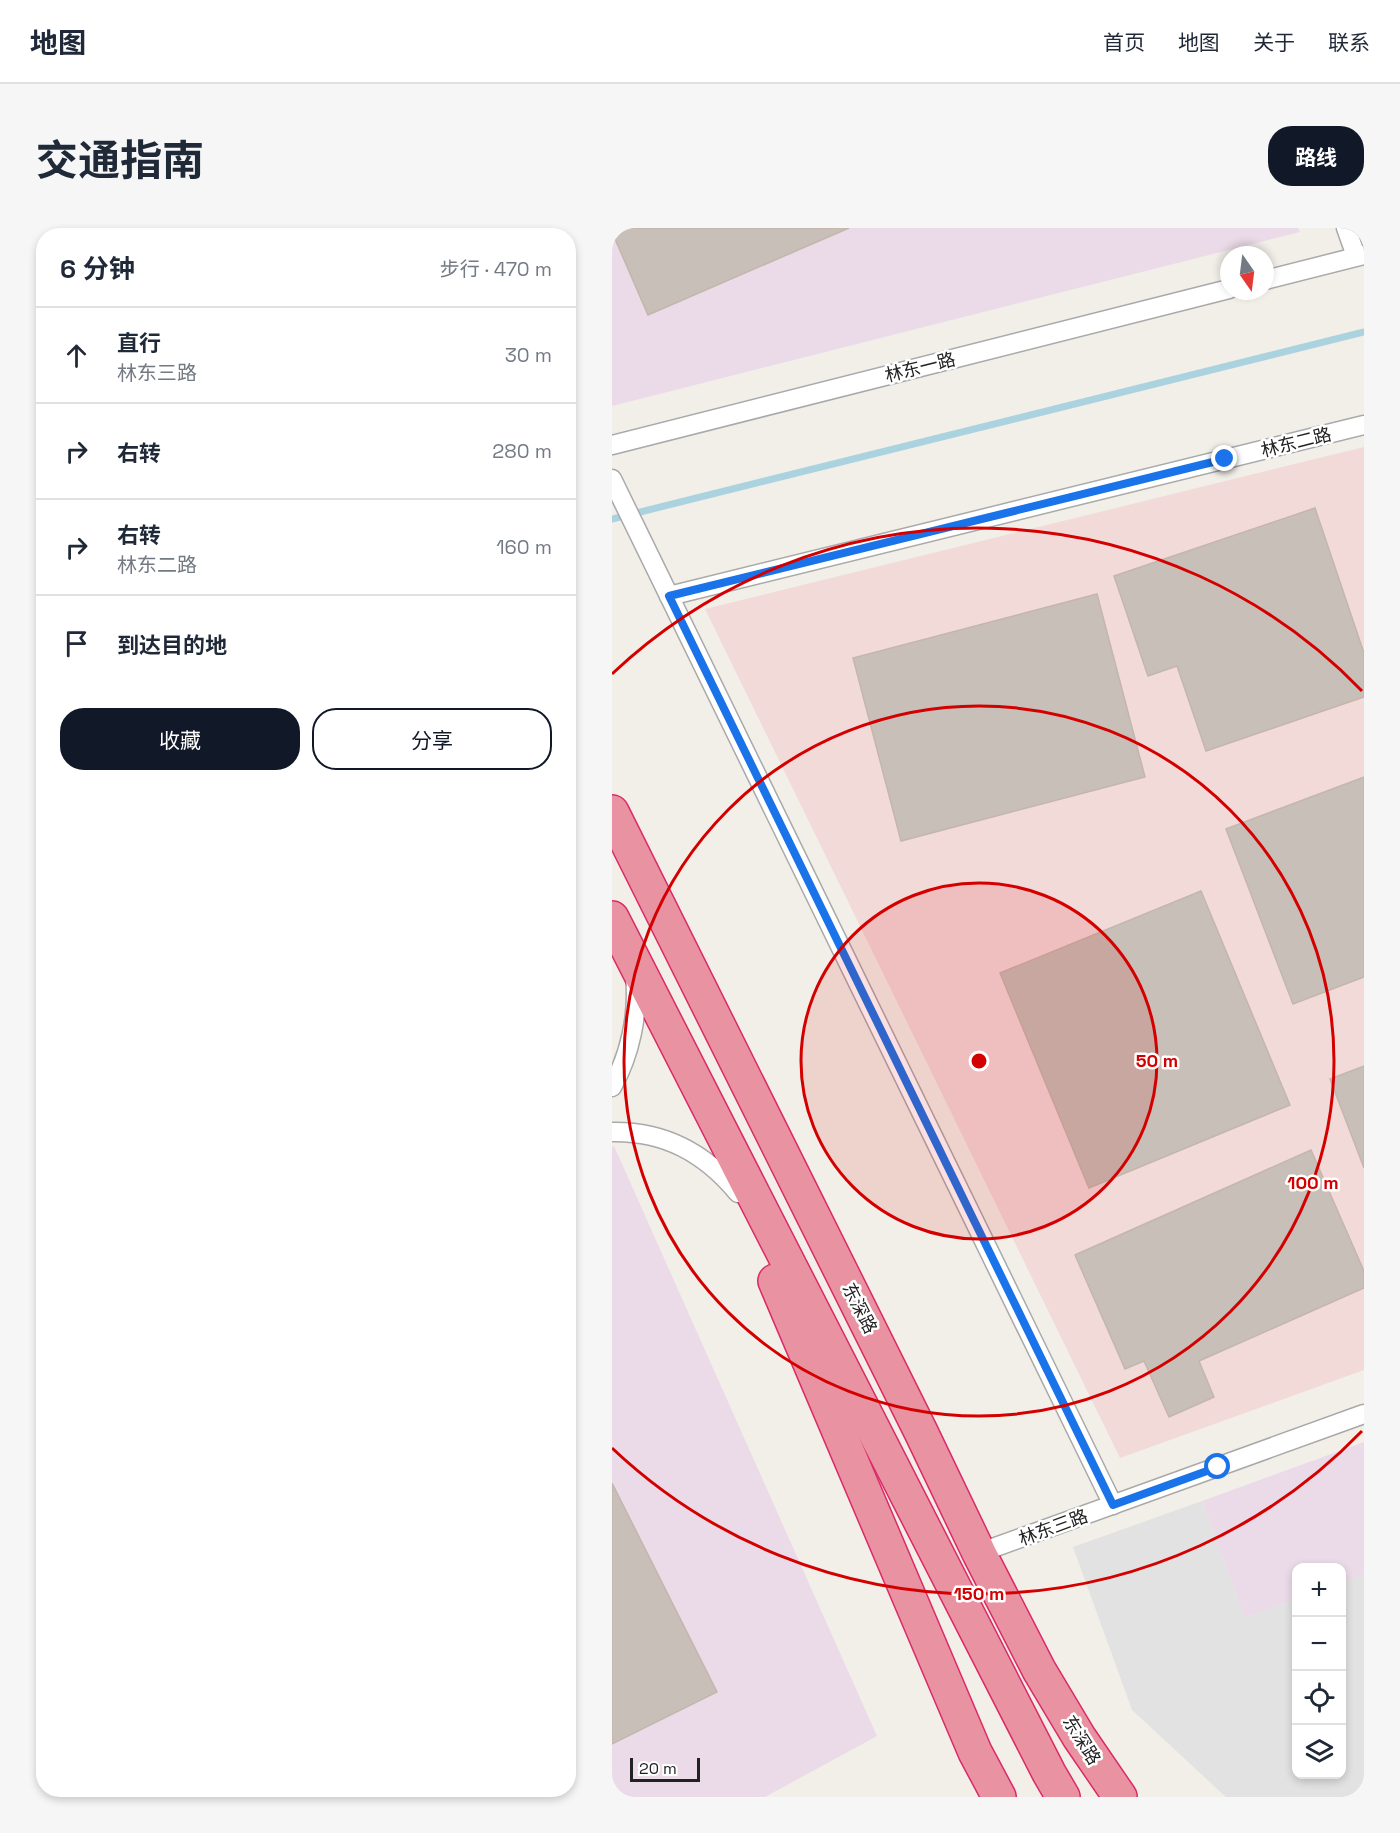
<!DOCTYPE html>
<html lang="zh">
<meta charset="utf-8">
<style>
:root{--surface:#fff;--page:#f6f6f7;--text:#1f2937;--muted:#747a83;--line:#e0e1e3;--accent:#111827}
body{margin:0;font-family:"Space Grotesk","Noto Sans SC",sans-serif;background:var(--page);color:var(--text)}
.controls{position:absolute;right:18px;bottom:18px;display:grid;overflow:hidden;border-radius:12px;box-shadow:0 3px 9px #0003}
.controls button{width:54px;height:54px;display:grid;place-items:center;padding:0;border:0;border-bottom:2px solid var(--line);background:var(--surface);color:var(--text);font:30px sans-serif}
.compass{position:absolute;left:608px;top:18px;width:54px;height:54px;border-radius:50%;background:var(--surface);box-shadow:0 3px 9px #0003;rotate:166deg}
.scale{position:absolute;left:18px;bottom:15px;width:70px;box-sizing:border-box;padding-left:6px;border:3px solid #222;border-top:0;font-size:16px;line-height:21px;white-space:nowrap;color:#222;-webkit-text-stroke:4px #fff;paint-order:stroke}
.stop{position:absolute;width:18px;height:18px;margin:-14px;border:4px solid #1a73e8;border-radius:50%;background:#fff}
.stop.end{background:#1a73e8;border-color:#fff;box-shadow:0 2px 6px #0008}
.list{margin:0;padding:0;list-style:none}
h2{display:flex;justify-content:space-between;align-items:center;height:78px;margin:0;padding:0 24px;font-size:26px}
h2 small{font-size:20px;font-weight:400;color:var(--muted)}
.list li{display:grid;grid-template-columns:39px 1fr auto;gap:18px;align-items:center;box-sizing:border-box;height:96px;padding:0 24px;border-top:2px solid var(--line)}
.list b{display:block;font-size:22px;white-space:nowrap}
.list p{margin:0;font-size:20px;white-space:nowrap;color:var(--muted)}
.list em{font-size:20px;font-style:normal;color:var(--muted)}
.actions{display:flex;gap:12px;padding:18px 24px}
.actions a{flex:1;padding:14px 0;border:2px solid var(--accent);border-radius:24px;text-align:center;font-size:21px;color:var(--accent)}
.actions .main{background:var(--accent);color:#fff}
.icon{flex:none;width:33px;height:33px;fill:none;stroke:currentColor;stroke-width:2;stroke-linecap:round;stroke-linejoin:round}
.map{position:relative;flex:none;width:752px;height:1569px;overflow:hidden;border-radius:24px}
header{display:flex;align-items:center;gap:36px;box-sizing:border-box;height:84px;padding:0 30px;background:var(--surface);border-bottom:2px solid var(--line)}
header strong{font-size:28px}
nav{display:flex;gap:33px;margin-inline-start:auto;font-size:21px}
.intro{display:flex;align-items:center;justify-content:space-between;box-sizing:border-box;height:144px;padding:0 36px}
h1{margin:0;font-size:42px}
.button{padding:15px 27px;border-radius:24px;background:var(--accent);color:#fff;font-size:21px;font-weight:700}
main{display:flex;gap:36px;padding:0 36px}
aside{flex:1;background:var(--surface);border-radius:24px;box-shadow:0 3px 9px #0003}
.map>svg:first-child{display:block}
</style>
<header>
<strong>地图</strong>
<nav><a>首页</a><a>地图</a><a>关于</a><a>联系</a></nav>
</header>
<div class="intro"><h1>交通指南</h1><a class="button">路线</a></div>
<main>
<aside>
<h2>6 分钟<small>步行 · 470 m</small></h2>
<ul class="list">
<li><svg class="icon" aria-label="ahead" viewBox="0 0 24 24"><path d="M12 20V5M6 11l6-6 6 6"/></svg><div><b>直行</b><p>林东三路</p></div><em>30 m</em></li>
<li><svg class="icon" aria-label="right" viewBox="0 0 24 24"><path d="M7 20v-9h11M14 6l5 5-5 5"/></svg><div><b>右转</b></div><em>280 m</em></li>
<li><svg class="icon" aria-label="right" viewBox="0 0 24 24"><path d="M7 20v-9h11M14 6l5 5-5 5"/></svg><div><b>右转</b><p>林东二路</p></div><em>160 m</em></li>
<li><svg class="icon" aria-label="arrive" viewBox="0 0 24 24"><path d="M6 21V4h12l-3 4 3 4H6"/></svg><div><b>到达目的地</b></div></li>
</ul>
<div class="actions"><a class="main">收藏</a><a>分享</a></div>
</aside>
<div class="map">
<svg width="752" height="1569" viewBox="0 0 752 1569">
<rect width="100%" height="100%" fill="#f2efe9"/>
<path fill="#f2dad9" d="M752 219V1142L508 1230 93 381Z"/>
<g fill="#ebdbe8">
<path d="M0 0H686L688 4 0 178Z"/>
<path d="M2 918 265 1508 153 1569H0V919Z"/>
<path d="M752 1214V1347L730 1355V1340H684V1371L633 1390 590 1273Z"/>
</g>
<path fill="#e2e2e2" d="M590 1273 633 1390 684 1371V1546H730V1355L752 1347V1569H614L520 1482 461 1319Z"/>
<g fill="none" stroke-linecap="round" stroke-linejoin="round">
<path stroke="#aad3df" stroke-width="7" d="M0 291 752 104"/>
</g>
<g fill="#c7bfb8" stroke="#c4b6ab" stroke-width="1.5">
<path d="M0 0H237L36 87 0 4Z"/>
<path d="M703 280 752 425V469L594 523 565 438 536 448 502 348Z"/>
<path d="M485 366 533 549 289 613 241 430Z"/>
<path d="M752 549V749L681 776 614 601Z"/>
<path d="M589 663 678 877 477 960 388 745Z"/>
<path d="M752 838V940L718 851Z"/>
<path d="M699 922 752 1043V1060L587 1133 602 1169 557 1189 532 1133 513 1141 463 1027Z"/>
<path d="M0 1255 105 1464 0 1516Z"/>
</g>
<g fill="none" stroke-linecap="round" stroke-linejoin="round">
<defs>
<g id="street">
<path d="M734 0 744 28"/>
<path d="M653 52 752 27"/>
<path d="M0 217 617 61"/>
<path d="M0 251 501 1277"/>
<path d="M57 368 752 197"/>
<path d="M0 859C18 827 27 786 23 749"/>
<path d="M0 904C53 903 93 925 126 965"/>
<path d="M367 1325 752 1186"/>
</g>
<g id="highway">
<path d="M0 584 309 1204 367 1325 427 1442 467 1509 508 1569"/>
<path d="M0 690 437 1545 451 1569"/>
<path d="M163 1053 363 1524 387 1569"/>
</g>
</defs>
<use href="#street" stroke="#a9a9a9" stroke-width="21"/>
<use href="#highway" stroke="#dc2a67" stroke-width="36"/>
<use href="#street" stroke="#fff" stroke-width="18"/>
<use href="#highway" stroke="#e892a2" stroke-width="33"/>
</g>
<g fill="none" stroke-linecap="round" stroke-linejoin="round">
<path stroke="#1a73e8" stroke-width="8" d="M606 1239 501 1277 57 368 613 231"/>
</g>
<circle cx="367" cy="833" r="178" fill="#d40000" fill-opacity=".12"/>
<g fill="none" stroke="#d40000" stroke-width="3">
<circle cx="367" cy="833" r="178"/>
<circle cx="367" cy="833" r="355"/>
<path d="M750 1203A533 533 0 0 1 0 1220M0 446A533 533 0 0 1 750 463"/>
</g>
<g text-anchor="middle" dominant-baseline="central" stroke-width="5" stroke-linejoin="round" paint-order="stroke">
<g font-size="18" fill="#222" stroke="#fff">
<text transform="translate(308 139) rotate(-14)">林东一路</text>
<text transform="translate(684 214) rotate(-14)">林东二路</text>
<text transform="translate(248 1080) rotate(63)">东深路</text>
<text transform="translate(441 1299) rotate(-20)">林东三路</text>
<text transform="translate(470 1512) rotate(58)">东深路</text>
</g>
</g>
<circle cx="367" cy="833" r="9" fill="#d40000" stroke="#fff" stroke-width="3"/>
<g font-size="18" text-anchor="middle" font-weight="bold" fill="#d40000" stroke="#fff" stroke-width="5" stroke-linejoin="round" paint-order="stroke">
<text x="545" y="839">50 m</text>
<text x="701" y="961">100 m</text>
<text x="367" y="1372">150 m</text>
</g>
</svg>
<div class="controls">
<button>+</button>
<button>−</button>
<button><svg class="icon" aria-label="locate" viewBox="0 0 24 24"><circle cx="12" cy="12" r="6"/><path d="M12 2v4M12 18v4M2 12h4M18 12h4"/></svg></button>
<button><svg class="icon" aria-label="layers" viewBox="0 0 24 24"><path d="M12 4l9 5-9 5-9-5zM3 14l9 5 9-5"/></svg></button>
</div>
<svg class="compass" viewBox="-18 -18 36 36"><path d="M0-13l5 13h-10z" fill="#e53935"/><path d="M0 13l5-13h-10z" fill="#747a83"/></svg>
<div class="scale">20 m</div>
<div class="stop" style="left:606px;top:1239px"></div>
<div class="stop end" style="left:613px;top:231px"></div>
</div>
</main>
